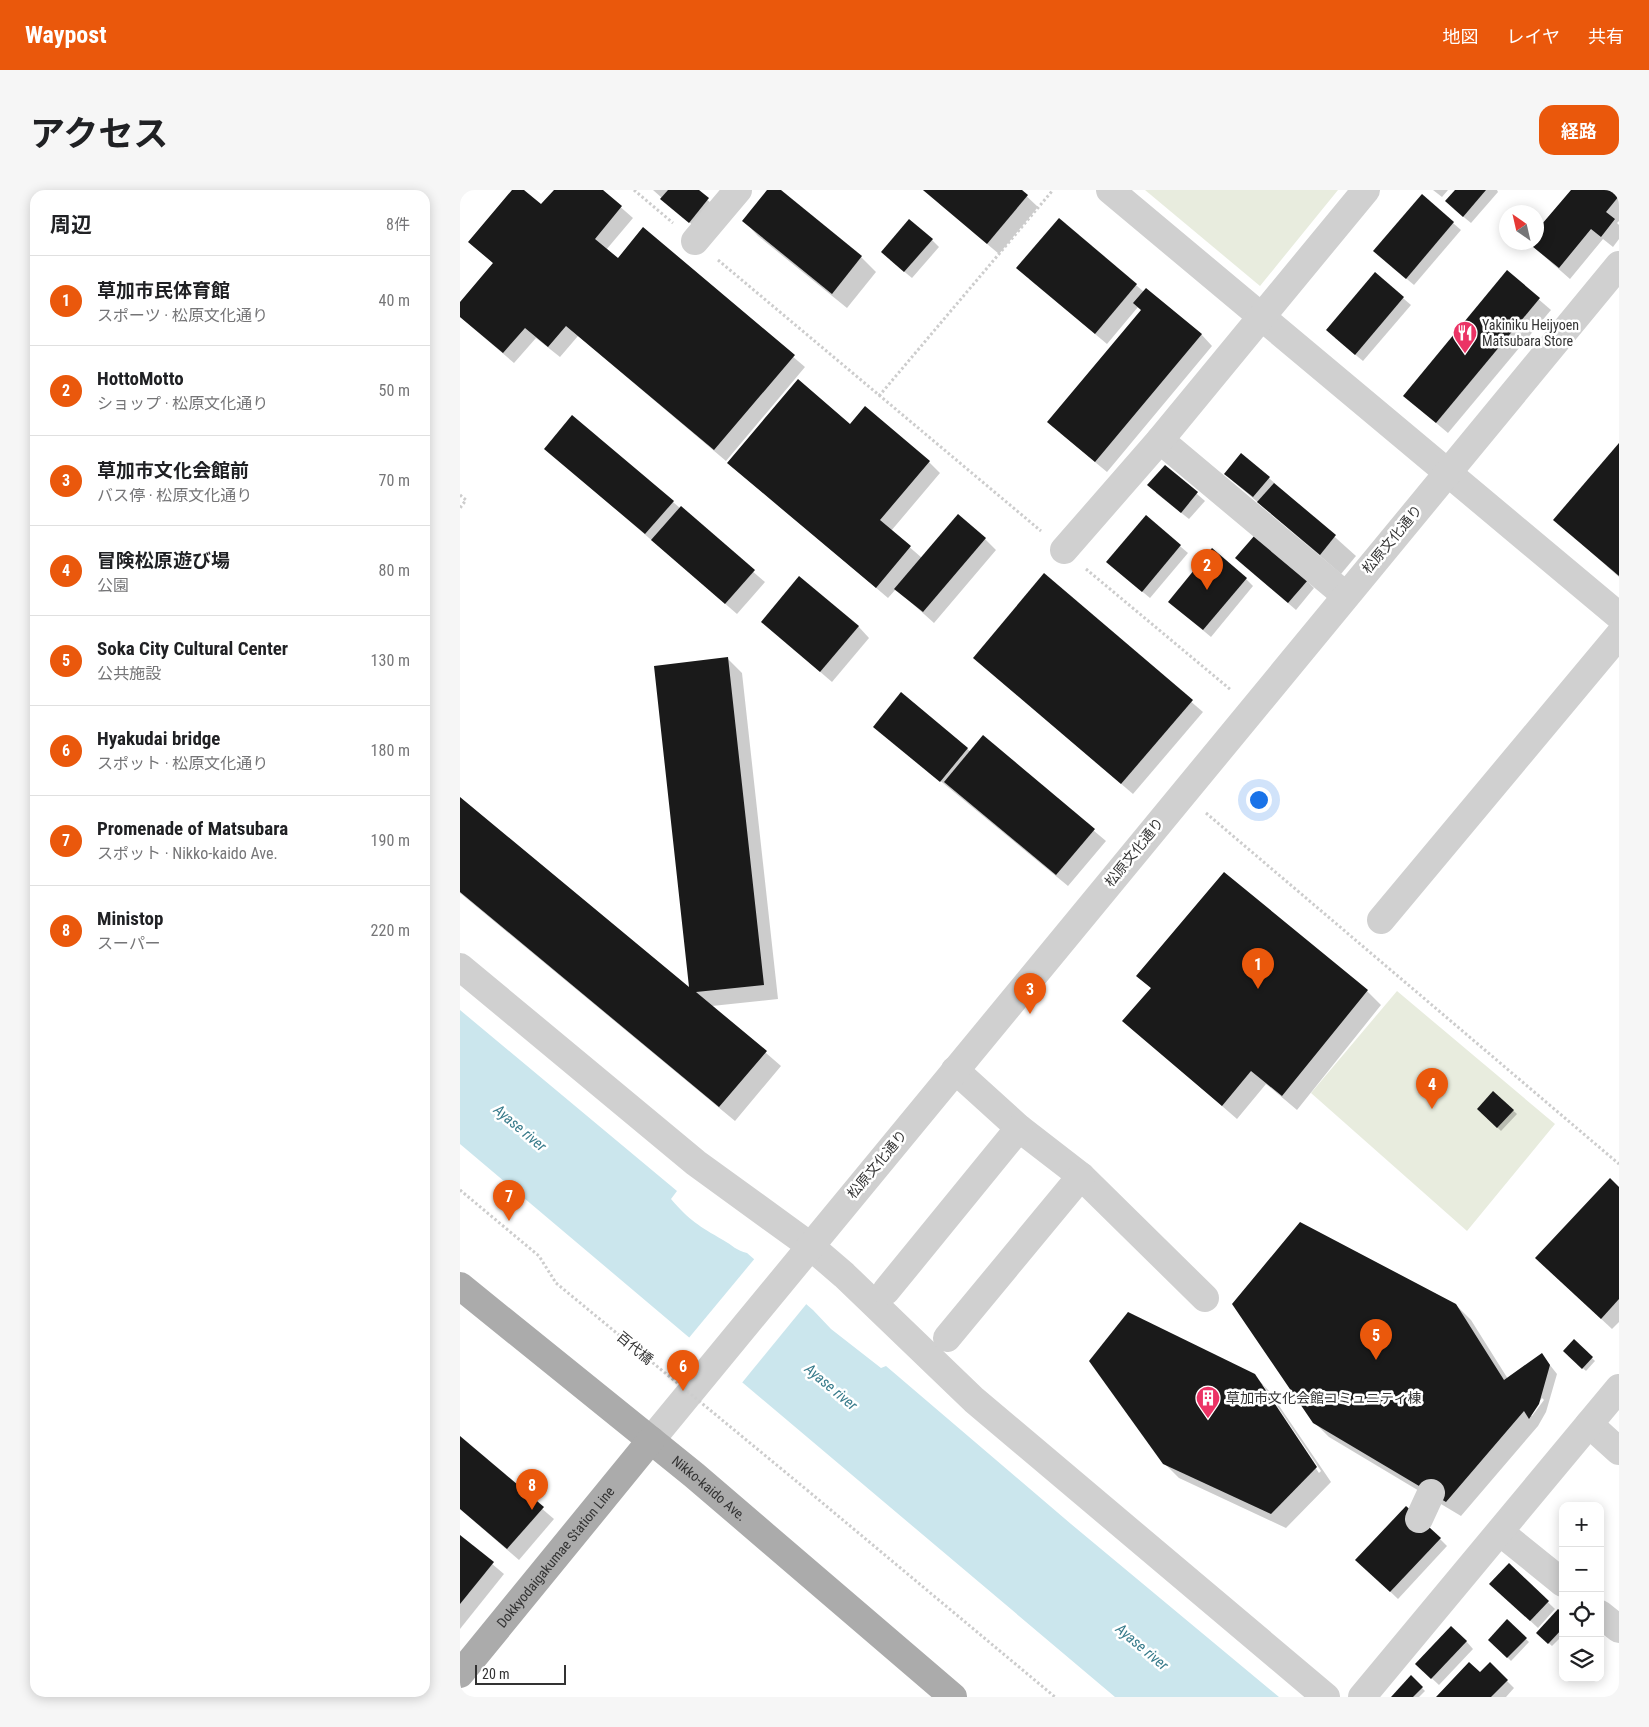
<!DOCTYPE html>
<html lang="ja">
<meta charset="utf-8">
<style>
:root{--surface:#fff;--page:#f6f6f6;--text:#202124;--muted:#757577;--line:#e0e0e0;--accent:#ea580c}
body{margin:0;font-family:"Roboto Condensed","Noto Sans JP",sans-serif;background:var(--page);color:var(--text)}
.controls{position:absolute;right:15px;bottom:15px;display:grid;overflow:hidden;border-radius:10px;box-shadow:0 2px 12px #0003}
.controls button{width:45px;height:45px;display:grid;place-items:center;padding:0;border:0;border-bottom:1px solid var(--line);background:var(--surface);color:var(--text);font:25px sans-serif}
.compass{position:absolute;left:1039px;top:15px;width:45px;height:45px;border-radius:50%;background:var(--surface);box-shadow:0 2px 12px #0003;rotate:326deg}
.scale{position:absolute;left:15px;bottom:12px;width:91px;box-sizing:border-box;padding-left:5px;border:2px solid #333;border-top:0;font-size:14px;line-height:18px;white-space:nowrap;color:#333;-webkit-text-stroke:4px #fff;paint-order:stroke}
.you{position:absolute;left:798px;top:609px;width:18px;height:18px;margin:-12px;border:4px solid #fff;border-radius:50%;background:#1a73e8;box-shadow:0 0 0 8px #1a73e833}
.badge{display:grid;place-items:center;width:32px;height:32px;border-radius:50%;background:var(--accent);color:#fff;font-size:16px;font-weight:700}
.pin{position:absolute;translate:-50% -41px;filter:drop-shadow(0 1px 2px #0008)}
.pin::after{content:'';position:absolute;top:26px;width:18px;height:15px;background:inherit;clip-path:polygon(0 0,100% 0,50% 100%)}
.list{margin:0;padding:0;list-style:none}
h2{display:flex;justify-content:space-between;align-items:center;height:65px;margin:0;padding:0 20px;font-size:21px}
h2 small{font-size:16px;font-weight:400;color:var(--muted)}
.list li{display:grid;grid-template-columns:32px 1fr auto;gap:15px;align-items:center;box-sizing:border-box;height:90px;padding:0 20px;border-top:1px solid var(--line)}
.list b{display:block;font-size:19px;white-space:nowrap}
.list p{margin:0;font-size:16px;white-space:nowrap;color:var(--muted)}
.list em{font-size:16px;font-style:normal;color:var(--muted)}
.icon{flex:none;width:28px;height:28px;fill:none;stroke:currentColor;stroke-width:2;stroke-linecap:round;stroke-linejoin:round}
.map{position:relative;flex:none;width:1159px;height:1507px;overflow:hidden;border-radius:15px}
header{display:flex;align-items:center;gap:30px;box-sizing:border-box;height:70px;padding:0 25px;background:var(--accent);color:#fff}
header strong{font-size:24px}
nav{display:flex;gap:28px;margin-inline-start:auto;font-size:18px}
.intro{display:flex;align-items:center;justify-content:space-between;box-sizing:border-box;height:120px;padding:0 30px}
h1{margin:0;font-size:35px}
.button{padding:12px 22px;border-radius:15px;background:var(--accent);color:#fff;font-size:18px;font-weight:700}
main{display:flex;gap:30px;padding:0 30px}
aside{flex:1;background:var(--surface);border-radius:15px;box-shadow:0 2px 12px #0003}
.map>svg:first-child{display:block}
</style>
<header>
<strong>Waypost</strong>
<nav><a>地図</a><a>レイヤ</a><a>共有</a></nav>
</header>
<div class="intro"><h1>アクセス</h1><a class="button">経路</a></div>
<main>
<aside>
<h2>周辺<small>8件</small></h2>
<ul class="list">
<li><span class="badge">1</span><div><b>草加市民体育館</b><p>スポーツ · 松原文化通り</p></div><em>40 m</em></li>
<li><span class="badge">2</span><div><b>HottoMotto</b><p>ショップ · 松原文化通り</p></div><em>50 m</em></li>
<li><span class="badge">3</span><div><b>草加市文化会館前</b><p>バス停 · 松原文化通り</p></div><em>70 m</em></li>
<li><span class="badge">4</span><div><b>冒険松原遊び場</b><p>公園</p></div><em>80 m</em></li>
<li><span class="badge">5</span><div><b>Soka City Cultural Center</b><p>公共施設</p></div><em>130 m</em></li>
<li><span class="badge">6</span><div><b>Hyakudai bridge</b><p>スポット · 松原文化通り</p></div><em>180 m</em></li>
<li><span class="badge">7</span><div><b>Promenade of Matsubara</b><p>スポット · Nikko-kaido Ave.</p></div><em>190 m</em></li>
<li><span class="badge">8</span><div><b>Ministop</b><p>スーパー</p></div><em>220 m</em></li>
</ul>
</aside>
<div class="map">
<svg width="1159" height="1507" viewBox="0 0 1159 1507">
<rect width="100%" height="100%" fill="#fff"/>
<g fill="#e8ecde">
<path d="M685 0H878L800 96Z"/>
<path d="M937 801 1095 934 1007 1041 851 903Z"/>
</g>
<path fill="#cbe6ed" d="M0 820 217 1001 211 1009C230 1031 239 1036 263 1050 272 1055 277 1061 287 1063L353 1120 371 1139 421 1178 426 1176 611 1334 819 1507H655L0 954Z"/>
<path fill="#fff" d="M296 1067 348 1112 281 1194 228 1149Z"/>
<g fill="#0003" fill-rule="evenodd">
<path d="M53 0H62L82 16 95 0H141L173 28 146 60 158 70 183 39 345 177 266 271 118 146 100 167 76 148 54 173 0 127V114L34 74 10 52Z"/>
<path d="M193 0H237L255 17 237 39Z"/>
<path d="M309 0H319L401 67 416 82 387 118 298 46 284 31Z"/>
<path d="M463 0H560L578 17 539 64Z"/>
<path d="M973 0H988L982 7Z"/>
<path d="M997 0H1037L1038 2 1011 33 994 19Z"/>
<path d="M1112 0H1159V31L1157 33 1159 35V49L1153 57 1143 49 1110 89 1069 53 1076 52Z"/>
<path d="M962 6 1001 40 954 95 922 68Z"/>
<path d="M599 29 684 102 741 144 752 156 647 282 600 243 682 120 678 117 647 154 569 89Z"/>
<path d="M472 50 479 57 452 88 430 70Z"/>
<path d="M1047 82 1091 120 988 243 944 206Z"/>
<path d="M915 84 951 115 903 171 875 148Z"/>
<path d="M391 235 469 272 480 283 431 341 462 368 525 349 536 360 474 433 436 399 428 408 269 273Z"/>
<path d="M1159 255V387L1095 330Z"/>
<path d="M86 259 213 312 305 392 277 424Z"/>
<path d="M705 276 745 311 729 329 696 303Z"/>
<path d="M809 288 896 366 881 384 773 291Z"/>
<path d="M686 327 728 363 690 408 655 379Z"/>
<path d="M776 368 847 391 854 398 836 420Z"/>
<path d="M584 385 743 522 673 604 514 468Z"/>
<path d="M786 389 793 396 751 447 709 412Z"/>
<path d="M302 432 398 436 409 448 372 492Z"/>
<path d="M267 468 282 483 318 809 252 816 321 876 275 931 0 703V609L231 800Z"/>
<path d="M441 504 511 562 523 547 646 651 608 696 415 537Z"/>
<path d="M678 786 907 801 921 815 837 920 806 894 777 929 664 831 692 799Z"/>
<path d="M1033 902 1057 924 1041 941 1018 919Z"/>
<path d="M1159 999V1132L1152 1139 1088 1079Z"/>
<path d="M996 1115 1011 1130 1048 1189 1082 1165 1097 1184 1086 1222 1078 1236 1001 1326 869 1247 854 1232ZM1082 1208 1084 1210 1072 1226 1070 1225Z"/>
<path d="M1114 1151 1135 1171 1126 1181 1104 1161Z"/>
<path d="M794 1185 809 1201 871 1292 826 1338 719 1288 704 1273ZM800 1195H803L861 1281 859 1283Z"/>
<path d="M0 1249 94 1329 59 1370 0 1319Z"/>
<path d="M0 1347 44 1384 0 1439Z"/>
<path d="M980 1349 987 1356 938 1409 904 1377Z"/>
<path d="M1049 1375 1095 1419 1078 1438 1038 1401Z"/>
<path d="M1103 1425V1445L1092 1456 1077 1443Z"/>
<path d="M1047 1431 1069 1452 1051 1471 1030 1450Z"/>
<path d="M1006 1451 1013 1459 979 1495 964 1481Z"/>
<path d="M1030 1474 1054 1498 1046 1507H978L1020 1484Z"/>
<path d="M951 1487 965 1501 959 1507H932Z"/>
</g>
<g fill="#1a1a1a">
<path d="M52 0H64L81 14 94 0H143L162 16 135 49 158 68 183 37 335 165 254 260 106 136 88 157 65 138 43 163 0 127V112L33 73 8 52Z"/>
<path d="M208 0H239L249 8 229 33 200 9Z"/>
<path d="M307 0H321L402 66 372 104 282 31Z"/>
<path d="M463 0H562L568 5 527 54Z"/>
<path d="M995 0H1026L1003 27 985 11Z"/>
<path d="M1111 0H1159V6L1146 22 1155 29 1141 47 1131 39 1099 78 1067 52H1076V41Z"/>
<path d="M962 4 994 32 946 89 913 61Z"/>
<path d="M599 28 677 94 635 144 556 78Z"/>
<path d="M449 29 473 49 444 82 421 62Z"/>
<path d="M1047 80 1080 108 976 233 943 206Z"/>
<path d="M915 82 944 107 895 165 866 140Z"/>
<path d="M686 98 742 144 635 272 587 232 681 120 673 113Z"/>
<path d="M338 189 390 234 405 216 470 271 420 330 451 356 416 398 267 273Z"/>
<path d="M112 225 214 311 185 344 84 259Z"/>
<path d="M1159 253V386L1093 330Z"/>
<path d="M781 263 810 287 793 307 764 284Z"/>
<path d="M705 275 738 302 721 323 687 295Z"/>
<path d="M814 293 876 345 860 365 797 312Z"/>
<path d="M221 316 295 380 265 414 191 350Z"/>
<path d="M498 324 526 348 463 422 434 399Z"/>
<path d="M686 325 721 355 682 402 646 372Z"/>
<path d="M795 345 848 390 828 413 775 368Z"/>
<path d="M752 358 787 388 743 440 708 412Z"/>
<path d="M584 383 733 510 661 594 513 468Z"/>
<path d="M339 386 399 436 360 482 301 432Z"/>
<path d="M268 467 304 795 236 802 307 861 259 917 0 702V607L229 797 194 476Z"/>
<path d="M441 502 508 558 480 592 413 537Z"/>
<path d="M523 545 635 639 596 685 484 592Z"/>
<path d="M764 682 908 800 822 906 791 881 762 916 662 831 691 798 676 786Z"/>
<path d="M1033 901 1054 920 1037 938 1017 919Z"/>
<path d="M1150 988 1159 997V1109L1141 1129 1075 1068Z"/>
<path d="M840 1032 996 1114 1044 1190 1082 1163 1090 1175 1079 1214 1069 1229 1064 1221 986 1312 853 1233 772 1114Z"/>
<path d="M668 1122 795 1184 857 1277 811 1324 703 1274 629 1171Z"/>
<path d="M1114 1149 1133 1167 1122 1179 1103 1161Z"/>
<path d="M0 1246 84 1317 47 1359 0 1319Z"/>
<path d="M946 1316 981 1348 930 1402 895 1370Z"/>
<path d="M0 1345 34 1372 0 1414Z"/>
<path d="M1049 1373 1089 1411 1070 1431 1029 1394Z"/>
<path d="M1098 1419 1103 1423V1438L1088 1454 1076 1443Z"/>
<path d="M1047 1429 1067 1448 1047 1468 1028 1450Z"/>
<path d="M991 1436 1007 1451 971 1489 955 1474Z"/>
<path d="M1009 1472 1020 1482 1030 1472 1048 1490 1031 1507H976Z"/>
<path d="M951 1485 963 1497 953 1507H931Z"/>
</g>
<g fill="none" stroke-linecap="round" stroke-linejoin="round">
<g stroke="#cdcdcd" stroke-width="3" stroke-dasharray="2.5 2.5" stroke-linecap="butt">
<path d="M174 0 213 33"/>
<path d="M258 70 581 341"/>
<path d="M419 206 593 0"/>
<path d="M0 305 6 310 0 318"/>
<path d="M626 379 771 500"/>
<path d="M746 623 1159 974"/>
<path d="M0 1000 79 1066 96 1093"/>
<path d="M347 1300 595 1507"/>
</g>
<g stroke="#d0d0d0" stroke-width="28">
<path d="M650 0 1159 426"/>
<path d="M235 51 278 0"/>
<path d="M700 250 885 405"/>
<path d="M604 360 700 250 906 0"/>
<path d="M921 730 1159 445"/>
<path d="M0 777 236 973 349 1055 384 1085 514 1210 866 1507"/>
<path d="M495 880 559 938 621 986 745 1108"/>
<path d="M426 1101 559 938"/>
<path d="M487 1148 621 986"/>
<path d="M1129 1234 1159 1261"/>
<path d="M191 1250 1159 75"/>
<path d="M959 1329 971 1303"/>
<path d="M1040 1342 1103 1393"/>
<path d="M1140 1424 1159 1439"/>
<path d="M902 1507 1159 1198"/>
</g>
<g stroke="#ababab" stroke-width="28">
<path id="s1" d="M0 1096 234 1285 493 1507"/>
<path id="s2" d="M0 1484 191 1250"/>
</g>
<path stroke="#cdcdcd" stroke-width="3" stroke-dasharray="2.5 2.5" stroke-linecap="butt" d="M96 1093 347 1300"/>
</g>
<defs>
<symbol id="restaurant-pin" viewBox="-11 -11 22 30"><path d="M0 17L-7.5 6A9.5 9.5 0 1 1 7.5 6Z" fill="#eb3365" stroke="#fff"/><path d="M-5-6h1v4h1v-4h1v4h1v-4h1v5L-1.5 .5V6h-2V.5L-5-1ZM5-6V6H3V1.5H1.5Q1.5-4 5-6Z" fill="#fff"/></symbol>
<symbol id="building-pin" viewBox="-11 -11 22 30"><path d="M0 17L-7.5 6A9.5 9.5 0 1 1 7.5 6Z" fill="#eb3365" stroke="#fff"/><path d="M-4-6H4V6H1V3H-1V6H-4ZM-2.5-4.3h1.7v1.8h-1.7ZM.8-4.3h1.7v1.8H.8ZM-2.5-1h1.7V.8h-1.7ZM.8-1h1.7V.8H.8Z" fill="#fff"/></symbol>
</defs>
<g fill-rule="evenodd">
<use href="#restaurant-pin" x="991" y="129" width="28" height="38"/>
<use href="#building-pin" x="734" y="1194" width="28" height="38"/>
</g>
<g text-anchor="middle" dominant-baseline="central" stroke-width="5" stroke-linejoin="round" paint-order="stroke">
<g font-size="14" fill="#333" stroke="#fff" text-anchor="start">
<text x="1022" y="135">Yakiniku Heijyoen<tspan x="1022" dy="16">Matsubara Store</tspan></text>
<text x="766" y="1208">草加市文化会館コミュニティ棟</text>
</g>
<g font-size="14" fill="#333" stroke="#fff">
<text transform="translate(932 349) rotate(-50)">松原文化通り</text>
<text transform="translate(674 662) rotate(-51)">松原文化通り</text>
<text transform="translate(417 974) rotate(-50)">松原文化通り</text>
<text transform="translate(175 1158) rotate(40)">百代橋</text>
<text stroke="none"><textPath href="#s1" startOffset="321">Nikko-kaido Ave.</textPath></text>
<text stroke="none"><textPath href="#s2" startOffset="151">Dokkyodaigakumae Station Line</textPath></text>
</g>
<g font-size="15" font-style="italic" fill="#387b8b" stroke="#fff">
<text transform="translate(60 938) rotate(40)">Ayase river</text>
<text transform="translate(371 1197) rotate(40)">Ayase river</text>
<text transform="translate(682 1457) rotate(40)">Ayase river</text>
</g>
</g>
</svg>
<div class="controls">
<button>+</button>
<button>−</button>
<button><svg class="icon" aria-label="locate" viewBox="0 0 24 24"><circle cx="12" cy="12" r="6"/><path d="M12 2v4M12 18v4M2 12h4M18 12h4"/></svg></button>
<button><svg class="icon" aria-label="layers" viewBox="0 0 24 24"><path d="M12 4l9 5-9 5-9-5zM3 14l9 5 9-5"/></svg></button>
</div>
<svg class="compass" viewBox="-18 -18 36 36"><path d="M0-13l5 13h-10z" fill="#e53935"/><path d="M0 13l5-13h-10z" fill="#757577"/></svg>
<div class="scale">20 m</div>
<div class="you"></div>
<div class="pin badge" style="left:798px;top:799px">1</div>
<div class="pin badge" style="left:747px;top:400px">2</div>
<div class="pin badge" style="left:570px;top:824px">3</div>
<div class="pin badge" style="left:972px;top:919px">4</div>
<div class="pin badge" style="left:916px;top:1170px">5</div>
<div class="pin badge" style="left:223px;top:1201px">6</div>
<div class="pin badge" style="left:49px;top:1031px">7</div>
<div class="pin badge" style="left:72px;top:1320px">8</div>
</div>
</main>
